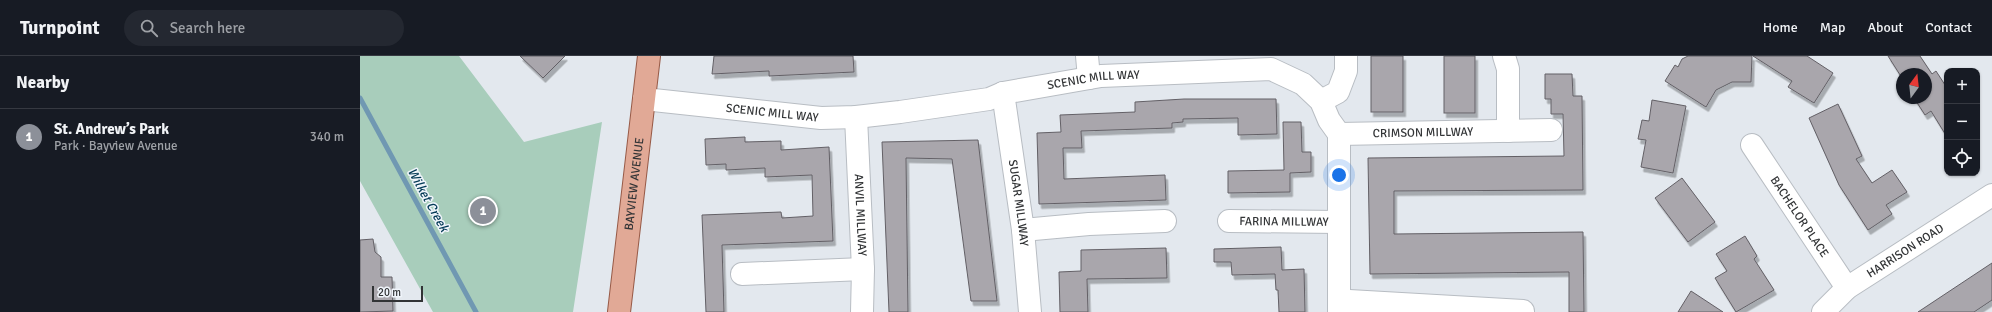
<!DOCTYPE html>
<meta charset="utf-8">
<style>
:root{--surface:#171b24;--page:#242831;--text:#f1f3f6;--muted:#9ea1a6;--line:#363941;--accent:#8c9099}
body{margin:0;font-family:Signika,sans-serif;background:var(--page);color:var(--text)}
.controls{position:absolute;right:12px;top:12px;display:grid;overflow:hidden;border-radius:8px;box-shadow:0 1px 3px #0004}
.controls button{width:36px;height:36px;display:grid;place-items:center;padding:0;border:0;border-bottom:1px solid var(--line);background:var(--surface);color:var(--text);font:20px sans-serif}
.compass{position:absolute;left:1536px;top:12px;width:36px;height:36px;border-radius:50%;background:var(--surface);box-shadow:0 1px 3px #0004;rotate:15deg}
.scale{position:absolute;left:12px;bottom:10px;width:51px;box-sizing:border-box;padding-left:4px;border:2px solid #323436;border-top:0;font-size:11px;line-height:14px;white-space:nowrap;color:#323436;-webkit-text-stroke:3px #f0f5fb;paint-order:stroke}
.you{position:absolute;left:979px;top:119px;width:14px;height:14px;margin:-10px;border:3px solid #fff;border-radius:50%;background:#1a73e8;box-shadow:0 0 0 6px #1a73e833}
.badge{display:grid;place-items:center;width:26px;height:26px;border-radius:50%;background:var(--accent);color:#fff;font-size:13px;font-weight:700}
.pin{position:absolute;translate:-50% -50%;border:2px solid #fff;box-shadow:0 1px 4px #0006}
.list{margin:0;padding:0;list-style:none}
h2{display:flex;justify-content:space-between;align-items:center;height:52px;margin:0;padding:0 16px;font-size:17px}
h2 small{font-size:13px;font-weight:400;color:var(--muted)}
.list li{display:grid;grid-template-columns:26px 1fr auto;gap:12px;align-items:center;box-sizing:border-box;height:56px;padding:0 16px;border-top:1px solid var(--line)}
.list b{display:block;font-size:15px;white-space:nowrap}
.list p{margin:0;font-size:13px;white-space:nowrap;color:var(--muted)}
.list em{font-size:13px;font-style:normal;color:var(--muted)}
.icon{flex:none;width:22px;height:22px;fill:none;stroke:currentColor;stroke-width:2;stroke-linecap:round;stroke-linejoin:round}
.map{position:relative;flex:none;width:1632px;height:256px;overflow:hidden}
header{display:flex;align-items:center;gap:24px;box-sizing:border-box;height:56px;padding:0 20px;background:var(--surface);border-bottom:1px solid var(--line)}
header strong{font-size:19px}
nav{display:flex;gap:22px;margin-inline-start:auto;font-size:14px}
.search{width:280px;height:36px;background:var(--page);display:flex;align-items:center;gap:10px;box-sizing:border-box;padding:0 14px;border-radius:22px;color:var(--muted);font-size:15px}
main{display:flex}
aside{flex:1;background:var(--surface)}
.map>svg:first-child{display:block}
</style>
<header>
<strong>Turnpoint</strong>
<div class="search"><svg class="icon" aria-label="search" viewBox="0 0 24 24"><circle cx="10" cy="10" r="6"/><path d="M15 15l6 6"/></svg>Search here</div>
<nav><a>Home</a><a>Map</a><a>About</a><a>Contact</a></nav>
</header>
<main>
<aside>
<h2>Nearby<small></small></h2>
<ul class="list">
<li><span class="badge">1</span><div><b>St. Andrew’s Park</b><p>Park · Bayview Avenue</p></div><em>340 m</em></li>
</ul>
</aside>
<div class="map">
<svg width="1632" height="256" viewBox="0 0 1632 256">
<defs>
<filter id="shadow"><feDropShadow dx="2.5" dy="4.5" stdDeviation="0" flood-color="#0004"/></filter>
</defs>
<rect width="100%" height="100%" fill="#e3e8ee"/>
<path fill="#a8cdbb" d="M0 0H99L164 86 242 66 213 256H73L0 125Z"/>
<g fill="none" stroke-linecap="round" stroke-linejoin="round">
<path stroke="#7098b2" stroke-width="5" d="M0 42 116 256"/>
</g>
<g fill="#a9a6ac" stroke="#636066" filter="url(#shadow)">
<path d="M160 0H205L183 22Z"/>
<path d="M354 0H493L494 16 409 20V15L352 18Z"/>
<rect x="1011" y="0" width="32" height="56"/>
<rect x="1084" y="0" width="31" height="57"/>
<path d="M1328 0H1392L1391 26H1372L1356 34 1346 51 1305 25 1315 9 1318 11 1322 3Z"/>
<path d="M1393 0H1447L1473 17 1454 47 1428 31 1432 25Z"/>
<path d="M1528 0H1560L1572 18 1576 15 1587 32V81L1571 55 1565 59 1554 42H1566V18H1542V22Z"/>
<path d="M1185 18H1212L1213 40H1222L1223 134 1034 135V178L1223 176 1224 256H1209V216L1010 218 1008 102 1204 100 1203 58H1191V43H1185Z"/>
<path d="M824 43H916L917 78 878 79V62L823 63V66L812 67V72L721 75 722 92H703L704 123 805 119 806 144 679 148 677 77 701 76 700 59 775 56V46Z"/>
<path d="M1292 44 1326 50 1313 117 1281 111 1286 84 1278 83 1282 64 1289 65Z"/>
<path d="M1478 48 1502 100 1496 103 1512 127 1532 114 1547 136 1526 149 1532 158 1508 174 1479 129 1449 62Z"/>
<path d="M923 66H941L942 96H951V116L930 117V136L868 137V115L924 114Z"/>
<path d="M385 81V86L421 85V94L469 91 473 185 362 189 364 256H346L342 159 421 156 422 162 453 160 452 119 405 121V112L366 114V108L346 109 345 83Z"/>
<path d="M618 84 637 245H611L592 103 546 102 548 256H529L522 86Z"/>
<path d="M1322 122 1355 166 1328 186 1295 142Z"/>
<path d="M1385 180 1397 200 1394 203 1414 234 1376 256 1355 222 1367 215 1356 198Z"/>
<path d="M13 183 15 196 21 201V221H32L33 255 0 256V184Z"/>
<path d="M921 191 922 214 944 213 945 256H919L918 234H916L915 218 872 219 871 206H854V193Z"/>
<path d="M806 192 807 222 727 223 728 256H700L699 216 721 215V194Z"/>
<path d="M1632 207V244L1614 256H1558Z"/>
<path d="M1331 235 1363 256H1318Z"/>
</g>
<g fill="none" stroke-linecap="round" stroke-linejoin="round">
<defs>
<g id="minor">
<path d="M727 0 729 22"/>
<path d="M1144 0 1148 13V75"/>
<path id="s1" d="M643 37 663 174 670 256"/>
<path id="s2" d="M284 43 461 62 496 61 540 56 629 43 643 37 741 20 911 13 943 28 961 45 969 64 979 78V256"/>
<path d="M961 45 978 36 986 15V0"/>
<path id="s3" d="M496 61 503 213 502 256"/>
<path id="s4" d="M979 78 1191 74"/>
<path id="s5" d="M1392 89 1487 232"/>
<path id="s6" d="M869 165 979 166"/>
<path d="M663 174 729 168 805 165"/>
<path d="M382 218 503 213"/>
<path d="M980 246 989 245 1163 255V256"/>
<path id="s7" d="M1463 256 1487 232 1632 139"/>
</g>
<g id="major">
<path id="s8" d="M259 256 289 0"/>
</g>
</defs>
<use href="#minor" stroke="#b8bdc3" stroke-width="24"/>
<use href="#major" stroke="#975a47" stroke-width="24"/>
<use href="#minor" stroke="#fff" stroke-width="22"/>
<use href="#major" stroke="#e1a996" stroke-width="22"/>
</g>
<g text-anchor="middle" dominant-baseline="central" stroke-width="3" stroke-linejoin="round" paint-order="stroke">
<g font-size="12" fill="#323436" stroke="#f0f5fb">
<text stroke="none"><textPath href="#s2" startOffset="454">SCENIC MILL WAY</textPath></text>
<text stroke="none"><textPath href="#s2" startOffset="129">SCENIC MILL WAY</textPath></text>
<text stroke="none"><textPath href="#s4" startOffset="84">CRIMSON MILLWAY</textPath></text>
<text stroke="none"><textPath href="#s8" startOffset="129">BAYVIEW AVENUE</textPath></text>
<text stroke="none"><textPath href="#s1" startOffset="111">SUGAR MILLWAY</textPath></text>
<text stroke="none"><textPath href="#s3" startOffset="98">ANVIL MILLWAY</textPath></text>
<text stroke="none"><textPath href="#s5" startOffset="86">BACHELOR PLACE</textPath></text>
<text stroke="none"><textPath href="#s6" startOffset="55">FARINA MILLWAY</textPath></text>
<text stroke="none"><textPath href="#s7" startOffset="103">HARRISON ROAD</textPath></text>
</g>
<g font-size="13" font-style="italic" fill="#043a56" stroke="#f0f5fb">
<text transform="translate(68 144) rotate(61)">Wilket Creek</text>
</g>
</g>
</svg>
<div class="controls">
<button>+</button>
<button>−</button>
<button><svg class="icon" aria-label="locate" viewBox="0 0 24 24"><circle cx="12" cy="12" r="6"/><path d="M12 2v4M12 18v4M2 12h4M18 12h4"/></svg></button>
</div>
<svg class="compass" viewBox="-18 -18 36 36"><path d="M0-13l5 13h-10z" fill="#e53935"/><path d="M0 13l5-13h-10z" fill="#9ea1a6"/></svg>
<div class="scale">20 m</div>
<div class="you"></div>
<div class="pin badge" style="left:123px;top:155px">1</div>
</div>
</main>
